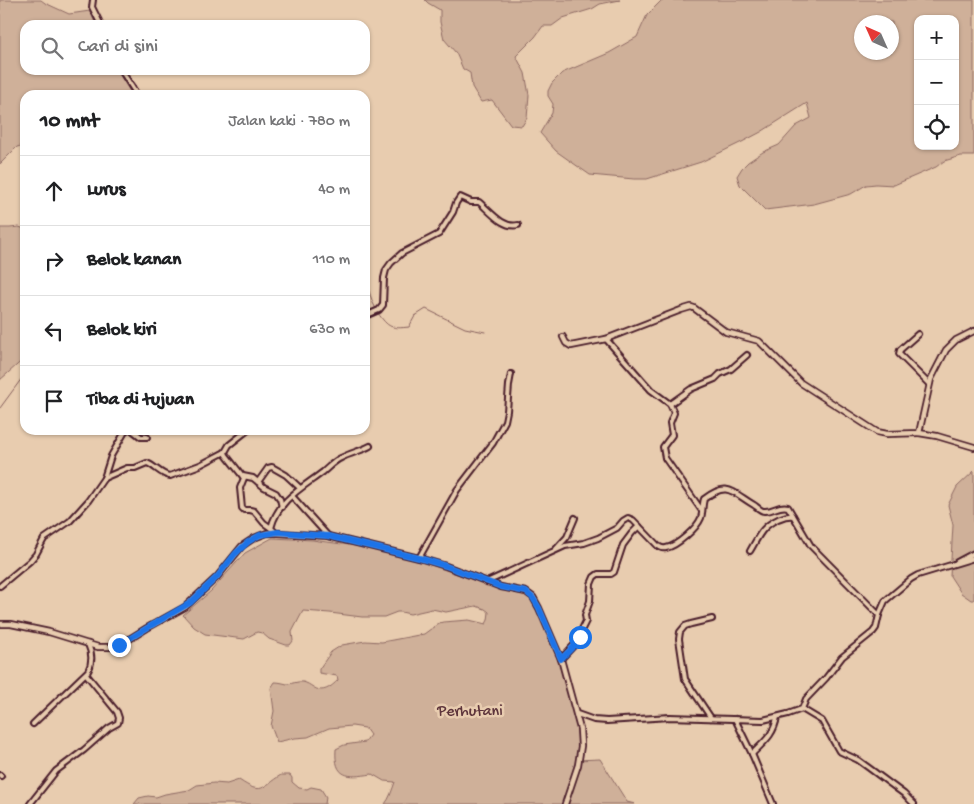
<!DOCTYPE html>
<html lang="id">
<meta charset="utf-8">
<style>
:root{--surface:#fff;--page:#f2f2f2;--text:#202124;--muted:#757577;--line:#e0e0e0}
body{margin:0;font-family:"Gochi Hand",sans-serif;background:var(--page);color:var(--text)}
.controls{position:absolute;right:15px;top:15px;display:grid;overflow:hidden;border-radius:10px;box-shadow:0 1px 4px #0004}
.controls button{width:45px;height:45px;display:grid;place-items:center;padding:0;border:0;border-bottom:1px solid var(--line);background:var(--surface);color:var(--text);font:25px sans-serif}
.compass{position:absolute;left:854px;top:15px;width:45px;height:45px;border-radius:50%;background:var(--surface);box-shadow:0 1px 4px #0004;rotate:315deg}
.stop{position:absolute;width:15px;height:15px;margin:-11px;border:4px solid #1a73e8;border-radius:50%;background:#fff}
.stop.end{background:#1a73e8;border-color:#fff;box-shadow:0 1px 5px #0008}
.list{margin:0;padding:0;list-style:none}
h2{display:flex;justify-content:space-between;align-items:center;height:65px;margin:0;padding:0 20px;font-size:21px}
h2 small{font-size:16px;font-weight:400;color:var(--muted)}
.list li{display:grid;grid-template-columns:32px 1fr auto;gap:15px;align-items:center;box-sizing:border-box;height:70px;padding:0 20px;border-top:1px solid var(--line)}
.list b{display:block;font-size:19px;white-space:nowrap}
.list em{font-size:16px;font-style:normal;color:var(--muted)}
.icon{flex:none;width:28px;height:28px;fill:none;stroke:currentColor;stroke-width:2;stroke-linecap:round;stroke-linejoin:round}
.map{position:relative;flex:none;width:974px;height:804px;overflow:hidden}
.search{position:absolute;background:var(--surface);box-shadow:0 1px 4px #0004;left:20px;top:20px;width:350px;height:55px;display:flex;align-items:center;gap:12px;box-sizing:border-box;padding:0 18px;border-radius:15px;color:var(--muted);font-size:19px}
.panel{position:absolute;background:var(--surface);box-shadow:0 1px 4px #0004;left:20px;top:90px;width:350px;height:345px;border-radius:15px}
.map>svg:first-child{display:block}
</style>
<div class="map">
<svg width="974" height="804" viewBox="0 0 974 804">
<rect width="100%" height="100%" fill="#e8ccaf"/>
<filter id="ink" filterUnits="userSpaceOnUse"><feTurbulence type="fractalNoise" baseFrequency=".02" numOctaves="2"/><feDisplacementMap in="SourceGraphic" scale="10" xChannelSelector="R" yChannelSelector="G"/><feConvolveMatrix kernelMatrix="1 2 1 2 8 2 1 2 1" color-interpolation-filters="sRGB"/></filter>
<g filter="url(#ink)">
<g fill="#cfb099" stroke="#8c6862" fill-rule="evenodd">
<path d="M0 0H41L45 3 69 14 90 11 96 25H25V70H117L132 95H25V145L17 147 0 164Z"/>
<path d="M425 0H620L600 4 592 9 563 18 552 26H543L535 37 516 56 525 73 529 95 527 118 522 126 511 125 492 100 481 102 472 87 470 73 463 69 456 53 444 39 440 22V10L428 3Z"/>
<path d="M662 0H974V156H961L944 161 936 167 894 185 876 184 866 185 851 194 814 204 765 210 740 185 737 176 742 168 748 162 763 152 779 145 796 126 811 118 807 103 761 132 742 142 701 162 647 179H634L590 175 556 151 540 133 552 113 553 104 548 96V91L552 83 562 73 609 53 637 37 647 15ZM918 19H955V146H918ZM862 22H892V52H862Z"/>
<path d="M19 227 25 229V358L0 380V228H10Z"/>
<path d="M974 471V600H971L961 593 950 576 953 525 948 505 957 487Z"/>
<path d="M272 538 312 540 357 546 413 559 495 587 530 597 552 642 568 690 579 736 577 760 600 759 627 802 635 804H385C390 798 392 790 395 782L384 781 372 774C348 778 334 778 336 749L344 745 365 742 370 735 365 728 352 726 329 728 308 737 295 738 277 742 271 726 274 711 271 688 275 682C279 682 283 683 287 684 292 684 297 681 303 682 307 683 310 685 313 687 323 694 331 687 338 680L337 676 319 673V669L331 652 342 645 365 641 382 642 424 634 439 623 443 622 469 620 486 624 488 620 489 612 485 609 476 606 446 612 432 609 410 614 401 612H397L384 617H362L330 613 303 611 292 632 293 641 290 645H286L269 639 262 633 257 632 244 639 205 634 194 627 183 615 211 591 245 553Z"/>
<path d="M281 775H290L292 778V782L299 788 307 789 311 787 321 789 326 797 325 804H134L139 798 148 796 156 797 165 794 189 790 197 785 214 783 227 784 239 780C263 796 261 787 281 775Z"/>
</g>
<g fill="none" stroke-linecap="round" stroke-linejoin="round">
<g stroke="#855f5c" stroke-width="1">
<path d="M365 282C370 291 371 301 376 309"/>
<path d="M378 313C388 328 392 329 409 327L415 316 426 309 465 328 485 332"/>
<path d="M0 408 25 374"/>
</g>
<defs>
<g id="minor">
<path d="M93 0 92 7 101 25"/>
<path d="M121 70 137 95"/>
<path d="M365 316 379 310 383 305 384 278 386 270 391 263 402 253 439 234 453 212 456 203 460 197 471 202H479C490 211 503 229 518 225"/>
<path d="M918 334 900 350 899 354 929 384"/>
<path d="M606 339 651 390 670 404 674 413 670 423 672 435 663 447 665 458 702 511"/>
<path d="M670 404 691 389 715 379 720 374 731 369 747 355"/>
<path d="M132 430 141 437H147"/>
<path d="M248 430 229 445 225 452 226 455 244 478 240 488 242 508 244 510H250L254 511 264 523 271 528"/>
<path d="M243 476 253 478 264 487 276 493 280 499 282 507"/>
<path d="M104 478 127 468H135L147 463C155 466 161 475 170 476L200 465 225 452"/>
<path d="M258 482 268 468 272 467 286 475 300 488"/>
<path d="M292 496 328 536"/>
<path d="M276 533 271 528C278 500 302 488 323 472 329 467 334 461 341 458 350 453 361 451 370 446"/>
<path d="M556 549 567 537 575 518"/>
<path d="M750 551C759 536 761 527 778 519 783 517 787 515 793 516"/>
<path d="M419 558 457 490 493 443 505 421 507 411 509 385 511 374"/>
<path d="M957 562 974 553"/>
<path d="M487 582 565 546 584 543 598 538 617 528 623 521 628 518 633 520 658 546C662 548 662 549 666 548 677 546 697 528 701 518 703 512 702 505 704 499 728 481 732 492 754 505 757 507 761 511 764 511 773 512 779 504 788 507L811 546 879 615"/>
<path d="M0 586 30 561 36 554 44 539 70 521 88 501 104 478 111 456 126 430"/>
<path d="M561 659 577 642 580 637 581 631 586 621 585 615 590 601 591 584 594 577 598 574H611L614 572 623 545 632 533 639 526"/>
<path d="M802 709 822 721 839 751 858 760 869 768 904 794 914 804"/>
<path d="M577 714 594 720 607 721 670 717 763 720 788 714 802 709 806 699 826 678 842 657 873 632 876 628 879 615 885 601 911 579 918 575 974 558"/>
<path d="M711 718 685 679 679 639 680 632 685 626 691 624 712 619"/>
<path d="M735 719 752 754 773 804"/>
<path d="M33 724 88 671C93 662 92 653 88 644"/>
<path d="M752 754C764 742 774 735 777 717"/>
<path d="M0 775 1 776"/>
<path d="M30 804 56 771 84 750 109 728 118 723 119 718 117 712 86 674"/>
</g>
<g id="tertiary">
<path d="M563 337 566 343 571 346 606 339 681 310 691 307 694 308 726 332 759 341 801 383 877 432 887 434 919 433 931 379 946 350 956 340 974 331"/>
<path d="M919 433 937 436 974 447"/>
<path d="M0 624H11L49 632 98 647H114L123 643 147 628 185 607 217 577 242 546 254 538 267 533H278L328 536 419 558 446 566 501 587 526 592 533 597 539 608 561 659 580 729 581 746 578 765 565 804"/>
</g>
</defs>
<use href="#minor" stroke="#4a1f2b" stroke-width="8"/>
<use href="#tertiary" stroke="#4a1f2b" stroke-width="8"/>
<use href="#minor" stroke="#e8ccaf" stroke-width="4"/>
<use href="#tertiary" stroke="#e8ccaf" stroke-width="4.5"/>
</g>
</g>
<g fill="none" stroke-linecap="round" stroke-linejoin="round" filter="url(#ink)">
<path stroke="#1a73e8" stroke-width="6" d="M119 645 147 628 190 603 217 577 235 554 248 542 260 535 278 532 328 536 419 558 446 566 501 587 526 592 533 598 539 608 561 659 578 642 580 637"/>
</g>
<g text-anchor="middle" dominant-baseline="central" stroke-width="5" stroke-linejoin="round" paint-order="stroke">
<g font-size="16" fill="#5e353c" stroke="#e8ccaf">
<text x="470" y="712">Perhutani</text>
</g>
</g>
</svg>
<div class="controls">
<button>+</button>
<button>−</button>
<button><svg class="icon" aria-label="locate" viewBox="0 0 24 24"><circle cx="12" cy="12" r="6"/><path d="M12 2v4M12 18v4M2 12h4M18 12h4"/></svg></button>
</div>
<svg class="compass" viewBox="-18 -18 36 36"><path d="M0-13l5 13h-10z" fill="#e53935"/><path d="M0 13l5-13h-10z" fill="#757577"/></svg>
<div class="stop" style="left:580px;top:637px"></div>
<div class="stop end" style="left:119px;top:645px"></div>
<div class="search"><svg class="icon" aria-label="search" viewBox="0 0 24 24"><circle cx="10" cy="10" r="6"/><path d="M15 15l6 6"/></svg>Cari di sini</div>
<section class="panel">
<h2>10 mnt<small>Jalan kaki · 780 m</small></h2>
<ul class="list">
<li><svg class="icon" aria-label="ahead" viewBox="0 0 24 24"><path d="M12 20V5M6 11l6-6 6 6"/></svg><div><b>Lurus</b></div><em>40 m</em></li>
<li><svg class="icon" aria-label="right" viewBox="0 0 24 24"><path d="M7 20v-9h11M14 6l5 5-5 5"/></svg><div><b>Belok kanan</b></div><em>110 m</em></li>
<li><svg class="icon" aria-label="left" viewBox="0 0 24 24"><path d="M17 20v-9H6M10 6l-5 5 5 5"/></svg><div><b>Belok kiri</b></div><em>630 m</em></li>
<li><svg class="icon" aria-label="arrive" viewBox="0 0 24 24"><path d="M6 21V4h12l-3 4 3 4H6"/></svg><div><b>Tiba di tujuan</b></div></li>
</ul>
</section>
</div>
